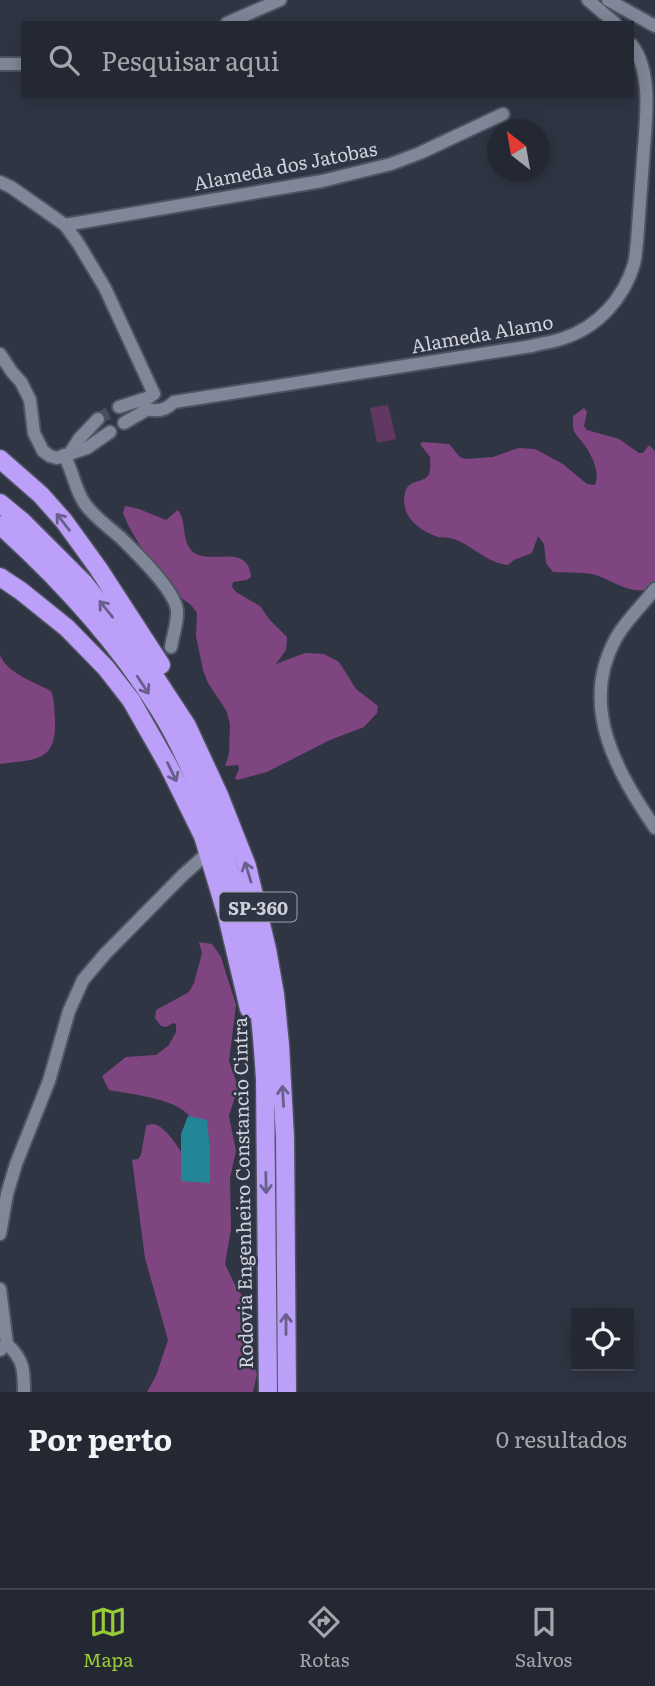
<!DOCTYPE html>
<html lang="pt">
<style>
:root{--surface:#242833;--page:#2c303b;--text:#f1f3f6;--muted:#a3a6ac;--line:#41444e;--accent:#99cb36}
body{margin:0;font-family:Literata,serif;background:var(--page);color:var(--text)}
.controls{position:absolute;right:21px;bottom:21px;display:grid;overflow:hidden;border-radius:0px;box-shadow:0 4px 18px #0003}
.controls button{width:63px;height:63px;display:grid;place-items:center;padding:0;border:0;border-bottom:2px solid var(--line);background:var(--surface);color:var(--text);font:35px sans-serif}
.compass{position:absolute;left:487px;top:119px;width:63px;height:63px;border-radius:50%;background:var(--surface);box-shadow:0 4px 18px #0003;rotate:329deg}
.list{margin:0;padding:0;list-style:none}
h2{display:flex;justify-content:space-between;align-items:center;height:91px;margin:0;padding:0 28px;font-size:30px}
h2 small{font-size:23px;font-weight:400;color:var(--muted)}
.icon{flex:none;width:38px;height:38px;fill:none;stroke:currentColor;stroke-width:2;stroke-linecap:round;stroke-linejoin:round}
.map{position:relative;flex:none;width:655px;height:1392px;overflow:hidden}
.search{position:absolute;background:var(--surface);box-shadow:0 4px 18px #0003;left:21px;right:21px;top:21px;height:77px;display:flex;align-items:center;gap:18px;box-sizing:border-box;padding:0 24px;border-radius:0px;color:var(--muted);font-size:26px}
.sheet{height:196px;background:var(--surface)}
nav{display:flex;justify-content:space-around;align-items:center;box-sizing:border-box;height:98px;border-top:2px solid var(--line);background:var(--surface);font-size:19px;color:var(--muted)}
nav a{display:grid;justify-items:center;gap:4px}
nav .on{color:var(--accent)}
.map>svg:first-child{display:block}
</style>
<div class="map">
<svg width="655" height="1392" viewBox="0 0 655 1392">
<rect width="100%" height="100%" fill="#303544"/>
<path fill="#633764" d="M388 405 396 439 377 443 370 408Z"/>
<g fill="#7f4580">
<path d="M584 408 587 412 584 426 587 430 619 439 639 453H643L649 445 655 451V587C632 598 614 580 592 574 580 572 566 573 553 572L546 563 544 544 538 536 532 553 514 560 508 565C487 563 473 546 454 539 449 537 443 538 438 537 418 530 400 516 405 493 408 478 425 484 429 474 431 469 430 462 430 457L420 444 423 442 449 444 460 457 465 459 493 457 518 448 535 449 563 464 587 484 595 485C600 473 593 458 586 447 583 442 578 438 575 433 572 428 573 422 573 416Z"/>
<path d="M125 506 139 509 166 520 178 510C187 521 181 540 192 551 209 567 248 541 251 577L247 580 233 582 232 587 236 592 260 606 269 619 287 637 286 650 276 664 305 653 324 654 339 662 356 689 378 706 377 713 364 727 330 740 267 772 237 780 235 778 239 769 238 765 225 766 229 754 230 724 226 710 208 683 203 670 196 636 197 613 191 605 170 590 156 573 128 525 123 513Z"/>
<path d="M0 655C7 673 34 682 51 691 55 700 54 709 55 719 57 763 35 759 0 764Z"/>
<path d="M199 942 212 944 221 957 236 1005 229 1061 238 1087 229 1116 236 1151 230 1178 231 1229 225 1264 236 1287 246 1301 251 1320 252 1362 257 1374 253 1392H147L156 1376 168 1340 145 1258 132 1160 138 1159 141 1155 146 1126C148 1125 150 1124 152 1124 166 1123 185 1158 191 1169 192 1155 195 1138 193 1124 189 1099 129 1094 109 1090L102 1076 126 1057 156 1055 169 1045 176 1032V1024L173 1023 166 1027 161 1026 155 1018 156 1010 189 992 194 983 202 953Z"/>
</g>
<path fill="#228697" d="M188 1116 207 1120 210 1151V1183L181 1181V1134Z"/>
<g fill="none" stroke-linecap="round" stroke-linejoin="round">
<path stroke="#484d5b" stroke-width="12" stroke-dasharray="12 6" stroke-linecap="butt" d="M98 419 119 407"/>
<defs>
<g id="minor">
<path d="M588 0 615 23"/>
<path d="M608 0 655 26"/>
<path d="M227 23 280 0"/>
<path d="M0 64H23"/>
<path d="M0 182 11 187 65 225 78 243 105 288 154 394"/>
<path d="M65 225 322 181 391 164 420 153 503 114"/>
<path d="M0 354 12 372 21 382 30 400 34 433 43 451 50 456 57 458 87 448 110 432"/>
<path d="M119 407 150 397"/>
<path d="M124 423 148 409C158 412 167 409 174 402L532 346C542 343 554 342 564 338 598 327 624 298 634 264 636 257 636 249 637 242 639 215 641 188 643 161 645 127 654 74 632 45"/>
<path d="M70 453 79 439 98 419"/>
<path d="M64 455C73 471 75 490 85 504 95 518 109 527 121 538 136 553 174 589 177 610 178 622 173 635 171 647"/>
<path d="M655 589C642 606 625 621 615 640 579 707 617 772 655 828"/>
<path d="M0 1234 7 1194 16 1164 49 1081 69 1011 83 980 105 954 182 876 202 858 210 857"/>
<path d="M0 1289 7 1344 0 1350"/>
<path d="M7 1344C24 1360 24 1370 24 1392"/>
</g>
<g id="highway">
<path d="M0 459 41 495 64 521 98 568 161 665"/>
<path d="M0 503 23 522 83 582 136 648 187 726 219 795 247 866 267 949 275 994 280 1045 285 1138 287 1392"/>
<path d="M0 525C61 580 116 640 159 709 180 742 195 779 209 815 218 840 228 865 236 890 255 951 261 1015 265 1079L268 1392"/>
<path d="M0 577 21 591 67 628 106 668 131 700 168 765 203 836 227 916 249 1009"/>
</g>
</defs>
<use href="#minor" stroke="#4f535f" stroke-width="16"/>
<use href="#highway" stroke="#4f535f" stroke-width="21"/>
<use href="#minor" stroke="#808798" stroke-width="12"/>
<use href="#highway" stroke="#bb9ff9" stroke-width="18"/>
</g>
<defs><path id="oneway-shaft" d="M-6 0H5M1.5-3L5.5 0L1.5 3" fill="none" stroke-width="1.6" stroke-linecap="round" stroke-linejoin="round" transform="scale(1.75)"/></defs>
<g stroke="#685f8c">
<use href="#oneway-shaft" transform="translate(63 522) rotate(-128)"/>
<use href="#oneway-shaft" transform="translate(106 609) rotate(-129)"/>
<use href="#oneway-shaft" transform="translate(143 685) rotate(57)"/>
<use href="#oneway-shaft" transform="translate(172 772) rotate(64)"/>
<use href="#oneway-shaft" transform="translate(248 872) rotate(-107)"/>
<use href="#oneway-shaft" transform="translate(283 1096) rotate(-93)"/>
<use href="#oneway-shaft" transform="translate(266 1183) rotate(89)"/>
<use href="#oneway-shaft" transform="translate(286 1324) rotate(-90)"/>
</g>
<g text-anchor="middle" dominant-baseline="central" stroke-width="5" stroke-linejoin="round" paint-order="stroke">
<rect fill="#303544" stroke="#9fa3ae" stroke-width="2" x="219.5" y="892.5" width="77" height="29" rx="5"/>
<g font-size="18" font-weight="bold" fill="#cfd2dc">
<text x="258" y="907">SP-360</text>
</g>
<g font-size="19" fill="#cfd2dc" stroke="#303544">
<text transform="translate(285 165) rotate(-11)">Alameda dos Jatobas</text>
<text transform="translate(482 333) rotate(-10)">Alameda Alamo</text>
<text transform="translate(242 1193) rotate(-91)">Rodovia Engenheiro Constancio Cintra</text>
</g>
</g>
</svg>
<div class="controls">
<button><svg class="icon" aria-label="locate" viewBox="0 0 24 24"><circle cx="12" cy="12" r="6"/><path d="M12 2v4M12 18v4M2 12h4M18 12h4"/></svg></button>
</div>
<svg class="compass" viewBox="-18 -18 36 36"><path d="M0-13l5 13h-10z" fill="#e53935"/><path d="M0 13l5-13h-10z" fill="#a3a6ac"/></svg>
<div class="search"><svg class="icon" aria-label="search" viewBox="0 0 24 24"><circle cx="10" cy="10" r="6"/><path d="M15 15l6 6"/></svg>Pesquisar aqui</div>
</div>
<section class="sheet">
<h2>Por perto<small>0 resultados</small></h2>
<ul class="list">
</ul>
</section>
<nav>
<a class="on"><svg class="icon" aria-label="map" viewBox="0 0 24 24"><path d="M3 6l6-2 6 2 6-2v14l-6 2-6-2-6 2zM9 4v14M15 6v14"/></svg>Mapa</a>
<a><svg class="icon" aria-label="directions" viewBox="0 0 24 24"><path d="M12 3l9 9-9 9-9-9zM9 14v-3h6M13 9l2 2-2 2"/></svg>Rotas</a>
<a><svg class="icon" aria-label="saved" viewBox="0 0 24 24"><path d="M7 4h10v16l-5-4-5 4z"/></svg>Salvos</a>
</nav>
